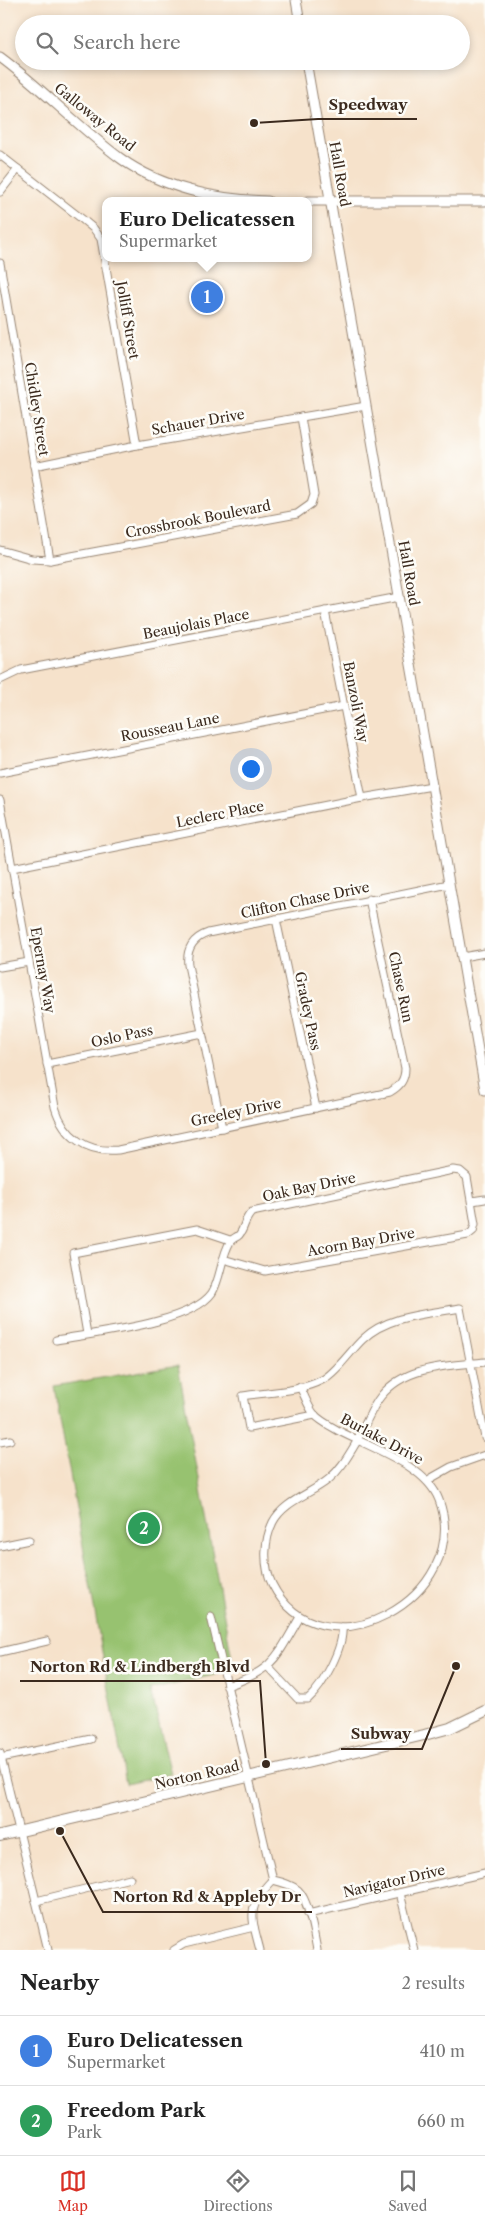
<!DOCTYPE html>
<style>
:root{--surface:#fff;--page:#f2f2f2;--text:#222;--muted:#767676;--line:#e0e0e0;--accent:#d93025}
body{margin:0;font-family:"Libre Caslon Text",serif;background:var(--page);color:var(--text)}
.you{position:absolute;left:250px;top:768px;width:18px;height:18px;margin:-12px;border:4px solid #fff;border-radius:50%;background:#1a73e8;box-shadow:0 0 0 8px #1a73e833}
.badge{display:grid;place-items:center;width:32px;height:32px;border-radius:50%;background:var(--accent);color:#fff;font-size:16px;font-weight:700}
.pin{position:absolute;translate:-50% -50%;border:2px solid #fff;box-shadow:0 1px 5px #0006}
.popup{position:absolute;left:102px;top:197px;width:210px;height:65px;box-sizing:border-box;display:grid;place-content:center;border-radius:10px;background:var(--surface);filter:drop-shadow(0 1px 4px #0005);font-size:16px;white-space:nowrap;color:var(--muted)}
.popup b{font-size:19px;color:var(--text)}
.popup::after{content:'';position:absolute;left:50%;top:100%;margin-left:-10px;border:10px solid transparent;border-top-color:var(--surface)}
.list{margin:0;padding:0;list-style:none}
h2{display:flex;justify-content:space-between;align-items:center;height:65px;margin:0;padding:0 20px;font-size:21px}
h2 small{font-size:16px;font-weight:400;color:var(--muted)}
.list li{display:grid;grid-template-columns:32px 1fr auto;gap:15px;align-items:center;box-sizing:border-box;height:70px;padding:0 20px;border-top:1px solid var(--line)}
.list b{display:block;font-size:19px;white-space:nowrap}
.list p{margin:0;font-size:16px;white-space:nowrap;color:var(--muted)}
.list em{font-size:16px;font-style:normal;color:var(--muted)}
.icon{flex:none;width:28px;height:28px;fill:none;stroke:currentColor;stroke-width:2;stroke-linecap:round;stroke-linejoin:round}
.map{position:relative;flex:none;width:485px;height:1950px;overflow:hidden}
.search{position:absolute;background:var(--surface);box-shadow:0 2px 8px #0003;left:15px;right:15px;top:15px;height:55px;display:flex;align-items:center;gap:12px;box-sizing:border-box;padding:0 18px;border-radius:28px;color:var(--muted);font-size:19px}
.sheet{height:205px;background:var(--surface)}
nav{display:flex;justify-content:space-around;align-items:center;box-sizing:border-box;height:70px;border-top:1px solid var(--line);background:var(--surface);font-size:14px;color:var(--muted)}
nav a{display:grid;justify-items:center;gap:2px}
nav .on{color:var(--accent)}
.map>svg:first-child{display:block}
</style>
<div class="map">
<svg width="485" height="1950" viewBox="0 0 485 1950">
<rect width="100%" height="100%" fill="#fdfcf7"/>
<filter id="ink" filterUnits="userSpaceOnUse"><feTurbulence type="fractalNoise" baseFrequency=".02" numOctaves="2"/><feDisplacementMap in="SourceGraphic" scale="10" xChannelSelector="R" yChannelSelector="G"/><feConvolveMatrix kernelMatrix="1 2 1 2 8 2 1 2 1" color-interpolation-filters="sRGB"/></filter>
<filter id="wash" filterUnits="userSpaceOnUse"><feTurbulence type="fractalNoise" baseFrequency=".0096" numOctaves="4" result="noise"/><feDisplacementMap in="SourceGraphic" scale="20" xChannelSelector="R" yChannelSelector="G"/><feGaussianBlur stdDeviation="1.12" result="paint"/><feColorMatrix in="noise" values="0 0 0 0 0 0 0 0 0 0 0 0 0 0 0 0 0 1.4 0 .05"/><feComposite in="paint" operator="in"/></filter>
<g filter="url(#wash)">
<rect width="100%" height="100%" fill="#f6e2cb"/>
<path fill="#97c270" stroke="#697647" d="M178 1365 234 1670 151 1690 171 1774 126 1784 54 1386Z"/>
</g>
<g filter="url(#ink)">
<g fill="none" stroke-linecap="round" stroke-linejoin="round">
<defs>
<g id="minor">
<path d="M0 155 82 219 94 229 101 239 137 445"/>
<path d="M0 192 18 169"/>
<path d="M0 263 50 560"/>
<path d="M34 466 137 445 366 406"/>
<path d="M0 550 32 559 50 560 297 514 311 504 314 495 301 417"/>
<path d="M325 611 362 798"/>
<path d="M0 680 21 670 399 597"/>
<path d="M0 773 344 706"/>
<path d="M0 800 55 1107C64 1137 87 1153 118 1150L390 1092C400 1086 405 1080 405 1068L369 899"/>
<path d="M12 868 362 798 432 786"/>
<path d="M276 919 316 1108"/>
<path d="M462 957 485 953"/>
<path d="M0 967 29 962"/>
<path d="M47 1064 202 1033"/>
<path d="M222 1128 188 965C186 949 193 938 208 933L449 884"/>
<path d="M472 1201 485 1199"/>
<path d="M87 1334 73 1253 197 1229 230 1240"/>
<path d="M56 1340C93 1333 190 1324 212 1293 221 1278 221 1257 230 1242 232 1238 236 1238 239 1235 245 1228 244 1219 252 1212L453 1170 460 1171 467 1177 475 1224 473 1231 468 1235 265 1271 223 1259"/>
<path d="M300 1387C305 1396 308 1407 314 1414 320 1421 332 1427 339 1431 371 1448 426 1465 439 1500 475 1596 321 1681 272 1584 263 1566 264 1540 273 1522 284 1501 311 1494 329 1479 341 1469 348 1456 356 1443L360 1434C367 1422 372 1407 381 1396 406 1365 449 1366 485 1362"/>
<path d="M315 1415 249 1428 243 1396C268 1392 299 1392 322 1380 336 1373 351 1350 363 1339 388 1315 428 1314 460 1308L485 1438"/>
<path d="M0 1442 10 1440"/>
<path d="M428 1480 451 1467 485 1455"/>
<path d="M0 1546 29 1540"/>
<path d="M211 1617 273 1880"/>
<path d="M0 1652 47 1641"/>
<path d="M268 1667 298 1699H308C323 1686 344 1647 342 1627"/>
<path d="M227 1686C274 1670 276 1658 300 1617"/>
<path d="M0 1753 48 1950"/>
<path d="M1 1758 91 1739"/>
<path d="M273 1880C282 1882 290 1884 298 1890 309 1900 314 1935 317 1950"/>
<path d="M400 1893 414 1950"/>
<path d="M36 1901 130 1878"/>
<path d="M308 1914 485 1873"/>
<path d="M174 1950 184 1944 254 1927"/>
<path d="M260 1950C251 1915 246 1908 273 1880"/>
</g>
<g id="tertiary">
<path d="M296 0 300 24"/>
<path d="M0 57C42 88 78 127 120 158 161 188 217 200 268 201"/>
<path d="M306 61 485 1090"/>
<path d="M308 201H485"/>
</g>
<path id="secondary" d="M0 1836 424 1735 450 1728 485 1711"/>
</defs>
<use href="#minor" stroke="#988674" stroke-width="9"/>
<use href="#tertiary" stroke="#988674" stroke-width="11"/>
<use href="#secondary" stroke="#988674" stroke-width="12"/>
<use href="#minor" stroke="#fff" stroke-width="7"/>
<use href="#tertiary" stroke="#fff" stroke-width="9"/>
<use href="#secondary" stroke="#fff" stroke-width="10"/>
</g>
</g>
<g text-anchor="middle" dominant-baseline="central" stroke-width="5" stroke-linejoin="round" paint-order="stroke">
<g font-size="14" fill="#3b2a1e" stroke="#fdfcf7">
<text transform="translate(95 117) rotate(39)">Galloway Road</text>
<text transform="translate(340 174) rotate(80)">Hall Road</text>
<text transform="translate(128 320) rotate(80)">Jolliff Street</text>
<text transform="translate(37 409) rotate(81)">Chidley Street</text>
<text transform="translate(198 422) rotate(-10)">Schauer Drive</text>
<text transform="translate(198 519) rotate(-11)">Crossbrook Boulevard</text>
<text transform="translate(409 573) rotate(80)">Hall Road</text>
<text transform="translate(196 624) rotate(-11)">Beaujolais Place</text>
<text transform="translate(356 702) rotate(79)">Banzoli Way</text>
<text transform="translate(170 727) rotate(-11)">Rousseau Lane</text>
<text transform="translate(220 814) rotate(-11)">Leclerc Place</text>
<text transform="translate(305 900) rotate(-12)">Clifton Chase Drive</text>
<text transform="translate(43 970) rotate(80)">Epernay Way</text>
<text transform="translate(401 987) rotate(78)">Chase Run</text>
<text transform="translate(308 1011) rotate(78)">Gradey Pass</text>
<text transform="translate(122 1036) rotate(-12)">Oslo Pass</text>
<text transform="translate(236 1112) rotate(-12)">Greeley Drive</text>
<text transform="translate(309 1187) rotate(-12)">Oak Bay Drive</text>
<text transform="translate(361 1242) rotate(-10)">Acorn Bay Drive</text>
<text transform="translate(382 1439) rotate(28)">Burlake Drive</text>
<text transform="translate(197 1775) rotate(-13)">Norton Road</text>
<text transform="translate(394 1881) rotate(-13)">Navigator Drive</text>
</g>
</g>
<path fill="none" stroke="#3b2a1e" stroke-width="2" d="M254 123L318 119H417M266 1764L260 1681H20M456 1666L422 1749H341M60 1831L103 1912H312"/>
<g fill="#3b2a1e" stroke="#fdfcf7" stroke-width="2">
<circle cx="254" cy="123" r="5"/>
<circle cx="266" cy="1764" r="5"/>
<circle cx="456" cy="1666" r="5"/>
<circle cx="60" cy="1831" r="5"/>
</g>
<g font-size="15" text-anchor="middle" font-weight="bold" fill="#3b2a1e" stroke="#fdfcf7" stroke-width="5" stroke-linejoin="round" paint-order="stroke">
<text x="368" y="110">Speedway</text>
<text x="140" y="1672">Norton Rd &amp; Lindbergh Blvd</text>
<text x="381" y="1739">Subway</text>
<text x="207" y="1902">Norton Rd &amp; Appleby Dr</text>
</g>
</svg>
<div class="you"></div>
<div class="pin badge" style="left:207px;top:297px;background:#3f7fe0">1</div>
<div class="popup"><b>Euro Delicatessen</b>Supermarket</div>
<div class="pin badge" style="left:144px;top:1528px;background:#2e9e5b">2</div>
<div class="search"><svg class="icon" aria-label="search" viewBox="0 0 24 24"><circle cx="10" cy="10" r="6"/><path d="M15 15l6 6"/></svg>Search here</div>
</div>
<section class="sheet">
<h2>Nearby<small>2 results</small></h2>
<ul class="list">
<li><span class="badge" style="background:#3f7fe0">1</span><div><b>Euro Delicatessen</b><p>Supermarket</p></div><em>410 m</em></li>
<li><span class="badge" style="background:#2e9e5b">2</span><div><b>Freedom Park</b><p>Park</p></div><em>660 m</em></li>
</ul>
</section>
<nav>
<a class="on"><svg class="icon" aria-label="map" viewBox="0 0 24 24"><path d="M3 6l6-2 6 2 6-2v14l-6 2-6-2-6 2zM9 4v14M15 6v14"/></svg>Map</a>
<a><svg class="icon" aria-label="directions" viewBox="0 0 24 24"><path d="M12 3l9 9-9 9-9-9zM9 14v-3h6M13 9l2 2-2 2"/></svg>Directions</a>
<a><svg class="icon" aria-label="saved" viewBox="0 0 24 24"><path d="M7 4h10v16l-5-4-5 4z"/></svg>Saved</a>
</nav>
